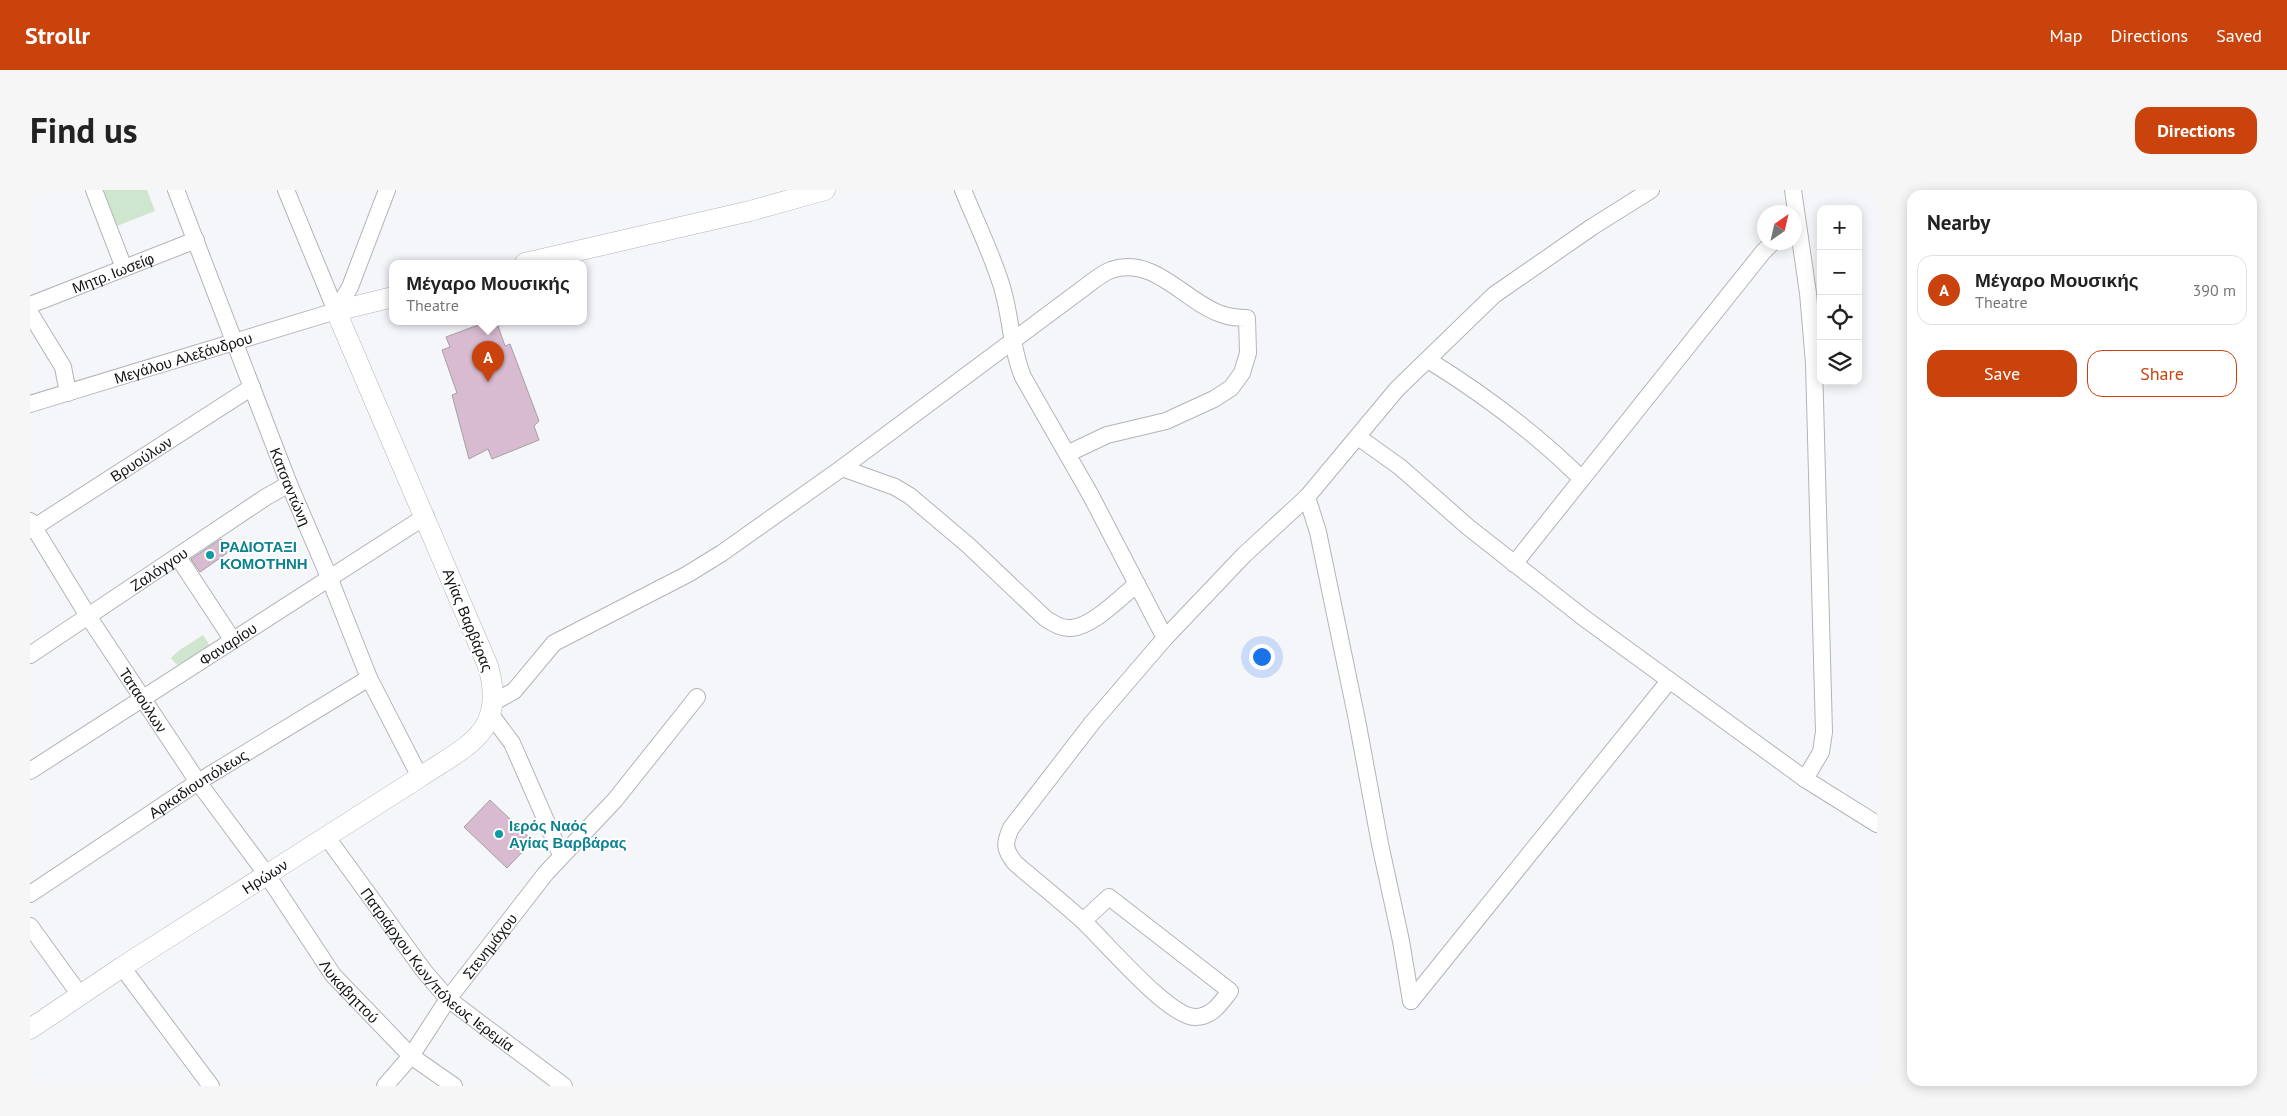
<!DOCTYPE html>
<meta charset="utf-8">
<style>
:root{--surface:#fff;--page:#f6f6f6;--text:#222;--muted:#767676;--line:#e0e0e0;--accent:#ca430d}
body{margin:0;font-family:"PT Sans",sans-serif;background:var(--page);color:var(--text)}
.controls{position:absolute;right:15px;top:15px;display:grid;overflow:hidden;border-radius:10px;box-shadow:0 2px 12px #0003}
.controls button{width:45px;height:45px;display:grid;place-items:center;padding:0;border:0;border-bottom:1px solid var(--line);background:var(--surface);color:var(--text);font:25px sans-serif}
.compass{position:absolute;left:1727px;top:15px;width:45px;height:45px;border-radius:50%;background:var(--surface);box-shadow:0 2px 12px #0003;rotate:34deg}
.you{position:absolute;left:1231px;top:466px;width:18px;height:18px;margin:-12px;border:4px solid #fff;border-radius:50%;background:#1a73e8;box-shadow:0 0 0 8px #1a73e833}
.badge{display:grid;place-items:center;width:32px;height:32px;border-radius:50%;background:var(--accent);color:#fff;font-size:16px;font-weight:700}
.pin{position:absolute;translate:-50% -41px;filter:drop-shadow(0 1px 2px #0008)}
.pin::after{content:'';position:absolute;top:26px;width:18px;height:15px;background:inherit;clip-path:polygon(0 0,100% 0,50% 100%)}
.popup{position:absolute;left:359px;top:70px;width:198px;height:65px;box-sizing:border-box;display:grid;place-content:center;border-radius:10px;background:var(--surface);filter:drop-shadow(0 1px 4px #0005);font-size:16px;white-space:nowrap;color:var(--muted)}
.popup b{font-size:19px;color:var(--text)}
.popup::after{content:'';position:absolute;left:50%;top:100%;margin-left:-10px;border:10px solid transparent;border-top-color:var(--surface)}
.list{margin:0;padding:0;list-style:none}
h2{display:flex;justify-content:space-between;align-items:center;height:65px;margin:0;padding:0 20px;font-size:21px}
h2 small{font-size:16px;font-weight:400;color:var(--muted)}
.list li{display:grid;grid-template-columns:32px 1fr auto;gap:15px;align-items:center;box-sizing:border-box;height:70px;margin:0 10px 10px;padding:0 10px;border:1px solid var(--line);border-radius:15px}
.list b{display:block;font-size:19px;white-space:nowrap}
.list p{margin:0;font-size:16px;white-space:nowrap;color:var(--muted)}
.list em{font-size:16px;font-style:normal;color:var(--muted)}
.actions{display:flex;gap:10px;padding:15px 20px}
.actions a{flex:1;padding:11px 0;border:1px solid var(--accent);border-radius:15px;text-align:center;font-size:18px;color:var(--accent)}
.actions .main{background:var(--accent);color:#fff}
.icon{flex:none;width:28px;height:28px;fill:none;stroke:currentColor;stroke-width:2;stroke-linecap:round;stroke-linejoin:round}
.map{position:relative;flex:none;width:1847px;height:896px;overflow:hidden;border-radius:15px}
header{display:flex;align-items:center;gap:30px;box-sizing:border-box;height:70px;padding:0 25px;background:var(--accent);color:#fff}
header strong{font-size:24px}
nav{display:flex;gap:28px;margin-inline-start:auto;font-size:18px}
.intro{display:flex;align-items:center;justify-content:space-between;box-sizing:border-box;height:120px;padding:0 30px}
h1{margin:0;font-size:35px}
.button{padding:12px 22px;border-radius:15px;background:var(--accent);color:#fff;font-size:18px;font-weight:700}
main{display:flex;gap:30px;padding:0 30px}
aside{flex:1;background:var(--surface);border-radius:15px;box-shadow:0 2px 12px #0003}
.map>svg:first-child{display:block}
</style>
<header>
<strong>Strollr</strong>
<nav><a>Map</a><a>Directions</a><a>Saved</a></nav>
</header>
<div class="intro"><h1>Find us</h1><a class="button">Directions</a></div>
<main>
<div class="map">
<svg width="1847" height="896" viewBox="0 0 1847 896">
<rect width="100%" height="100%" fill="#f5f6fa"/>
<g fill="#cfe6ce">
<path d="M73 0H117L125 21 87 36Z"/>
<path d="M173 445 181 457 147 475 141 468 148 461Z"/>
</g>
<g fill="#d8bbd0" stroke="#a4a0a3">
<path d="M459 131 461 139 468 136 475 156 480 154 509 231 504 236 509 250 462 269 458 259 439 269 422 205 427 203 412 160 420 157 416 147Z"/>
<path d="M191 349 200 361 170 382 161 369Z"/>
<path d="M460 610 503 651 477 678 434 637Z"/>
</g>
<g fill="none" stroke-linecap="round" stroke-linejoin="round">
<defs>
<g id="minor">
<path d="M64 0 94 78"/>
<path id="s1" d="M146 0 259 294 299 387 339 488 390 587"/>
<path d="M256 0 306 121"/>
<path d="M933 0C946 32 962 64 972 97 981 127 981 158 993 187L1060 304 1135 448"/>
<path d="M1763 0 1778 103 1784 173 1794 542 1791 562 1775 589"/>
<path id="s2" d="M0 115 166 50"/>
<path d="M306 121 320 97 357 0"/>
<path d="M0 123 33 177 38 203"/>
<path d="M1398 170C1455 205 1504 242 1552 289"/>
<path id="s3" d="M0 214 306 121"/>
<path d="M1328 247 1370 277 1438 337 1554 428 1775 589 1847 634"/>
<path d="M812 278 865 297 880 306 939 356 1015 428C1022 433 1032 439 1041 438 1062 437 1091 407 1107 394"/>
<path d="M1277 307 1288 342 1327 530 1350 654 1371 751 1381 811"/>
<path id="s4" d="M0 331 58 426 168 592 237 685 303 785 381 866 424 896"/>
<path id="s5" d="M0 340 222 197"/>
<path d="M148 367 202 449"/>
<path d="M1484 374 1733 62 1743 52"/>
<path id="s6" d="M0 465 236 307 259 294"/>
<path d="M464 512 484 501 524 453 658 384 692 363 812 278 1055 97C1063 91 1071 84 1081 80 1124 65 1155 112 1191 124 1199 127 1208 128 1217 128L1218 163 1212 183 1201 198 1184 209 1136 231 1077 245 1039 263"/>
<path d="M461 525 482 553 531 665"/>
<path id="s7" d="M0 581 396 326"/>
<path id="s8" d="M296 646 394 781 418 809 534 896"/>
<path id="s9" d="M0 704 168 592 339 488"/>
<path d="M1053 731 1079 707 1200 801C1190 814 1182 827 1165 827 1138 827 1073 749 1052 730 1030 710 1007 692 985 673 974 659 974 654 981 638L1062 533 1135 448 1214 365 1277 307 1367 199 1464 105 1562 37 1621 0"/>
<path d="M0 736 50 805"/>
<path d="M92 777 181 896"/>
<path d="M1381 811 1639 491"/>
<path id="s10" d="M355 896 381 866 418 809 516 683 585 610 667 507"/>
</g>
<g id="major">
<path d="M495 73 720 21 795 0"/>
<path id="s11" d="M0 839 92 777 390 587C438 555 477 542 458 476L306 121 363 107"/>
</g>
</defs>
<use href="#minor" stroke="#b3b4b8" stroke-width="18"/>
<use href="#major" stroke="#b3b4b8" stroke-width="21"/>
<use href="#minor" stroke="#fff" stroke-width="16"/>
<use href="#major" stroke="#fff" stroke-width="20"/>
</g>
<g fill="#0f9aa8" stroke="#fff" stroke-width="2">
<circle cx="180" cy="365" r="5"/>
<circle cx="469" cy="644" r="5"/>
</g>
<g text-anchor="middle" dominant-baseline="central" stroke-width="4" stroke-linejoin="round" paint-order="stroke">
<g font-size="15" fill="#131415" stroke="#fff">
<text stroke="none"><textPath href="#s2" startOffset="89">Μητρ. Ιωσείφ</textPath></text>
<text stroke="none"><textPath href="#s3" startOffset="160">Μεγάλου Αλεξάνδρου</textPath></text>
<text stroke="none"><textPath href="#s5" startOffset="132">Βρυούλων</textPath></text>
<text stroke="none"><textPath href="#s1" startOffset="318">Κατσαντώνη</textPath></text>
<text stroke="none"><textPath href="#s6" startOffset="155">Ζαλόγγου</textPath></text>
<text transform="translate(438 430) rotate(68)">Αγίας Βαρβάρας</text>
<text stroke="none"><textPath href="#s7" startOffset="235">Φαναρίου</textPath></text>
<text stroke="none"><textPath href="#s4" startOffset="212">Ταταούλων</textPath></text>
<text stroke="none"><textPath href="#s9" startOffset="201">Αρκαδιουπόλεως</textPath></text>
<text stroke="none"><textPath href="#s11" startOffset="280">Ηρώων</textPath></text>
<text stroke="none"><textPath href="#s10" startOffset="175">Στενημάχου</textPath></text>
<text stroke="none"><textPath href="#s8" startOffset="175">Πατριάρχου Κων/πόλεως Ιερεμία</textPath></text>
<text stroke="none"><textPath href="#s4" startOffset="569">Λυκαβηττού</textPath></text>
</g>
<g font-size="15" font-weight="bold" fill="#0d838f" stroke="#fff" text-anchor="start">
<text x="190" y="356">ΡΑΔΙΟΤΑΞΙ<tspan x="190" dy="17">ΚΟΜΟΤΗΝΗ</tspan></text>
<text x="479" y="635">Ιερός Ναός<tspan x="479" dy="17">Αγίας Βαρβάρας</tspan></text>
</g>
</g>
</svg>
<div class="controls">
<button>+</button>
<button>−</button>
<button><svg class="icon" aria-label="locate" viewBox="0 0 24 24"><circle cx="12" cy="12" r="6"/><path d="M12 2v4M12 18v4M2 12h4M18 12h4"/></svg></button>
<button><svg class="icon" aria-label="layers" viewBox="0 0 24 24"><path d="M12 4l9 5-9 5-9-5zM3 14l9 5 9-5"/></svg></button>
</div>
<svg class="compass" viewBox="-18 -18 36 36"><path d="M0-13l5 13h-10z" fill="#e53935"/><path d="M0 13l5-13h-10z" fill="#767676"/></svg>
<div class="you"></div>
<div class="pin badge" style="left:458px;top:192px">A</div>
<div class="popup"><b>Μέγαρο Μουσικής</b>Theatre</div>
</div>
<aside>
<h2>Nearby<small></small></h2>
<ul class="list">
<li><span class="badge">A</span><div><b>Μέγαρο Μουσικής</b><p>Theatre</p></div><em>390 m</em></li>
</ul>
<div class="actions"><a class="main">Save</a><a>Share</a></div>
</aside>
</main>
